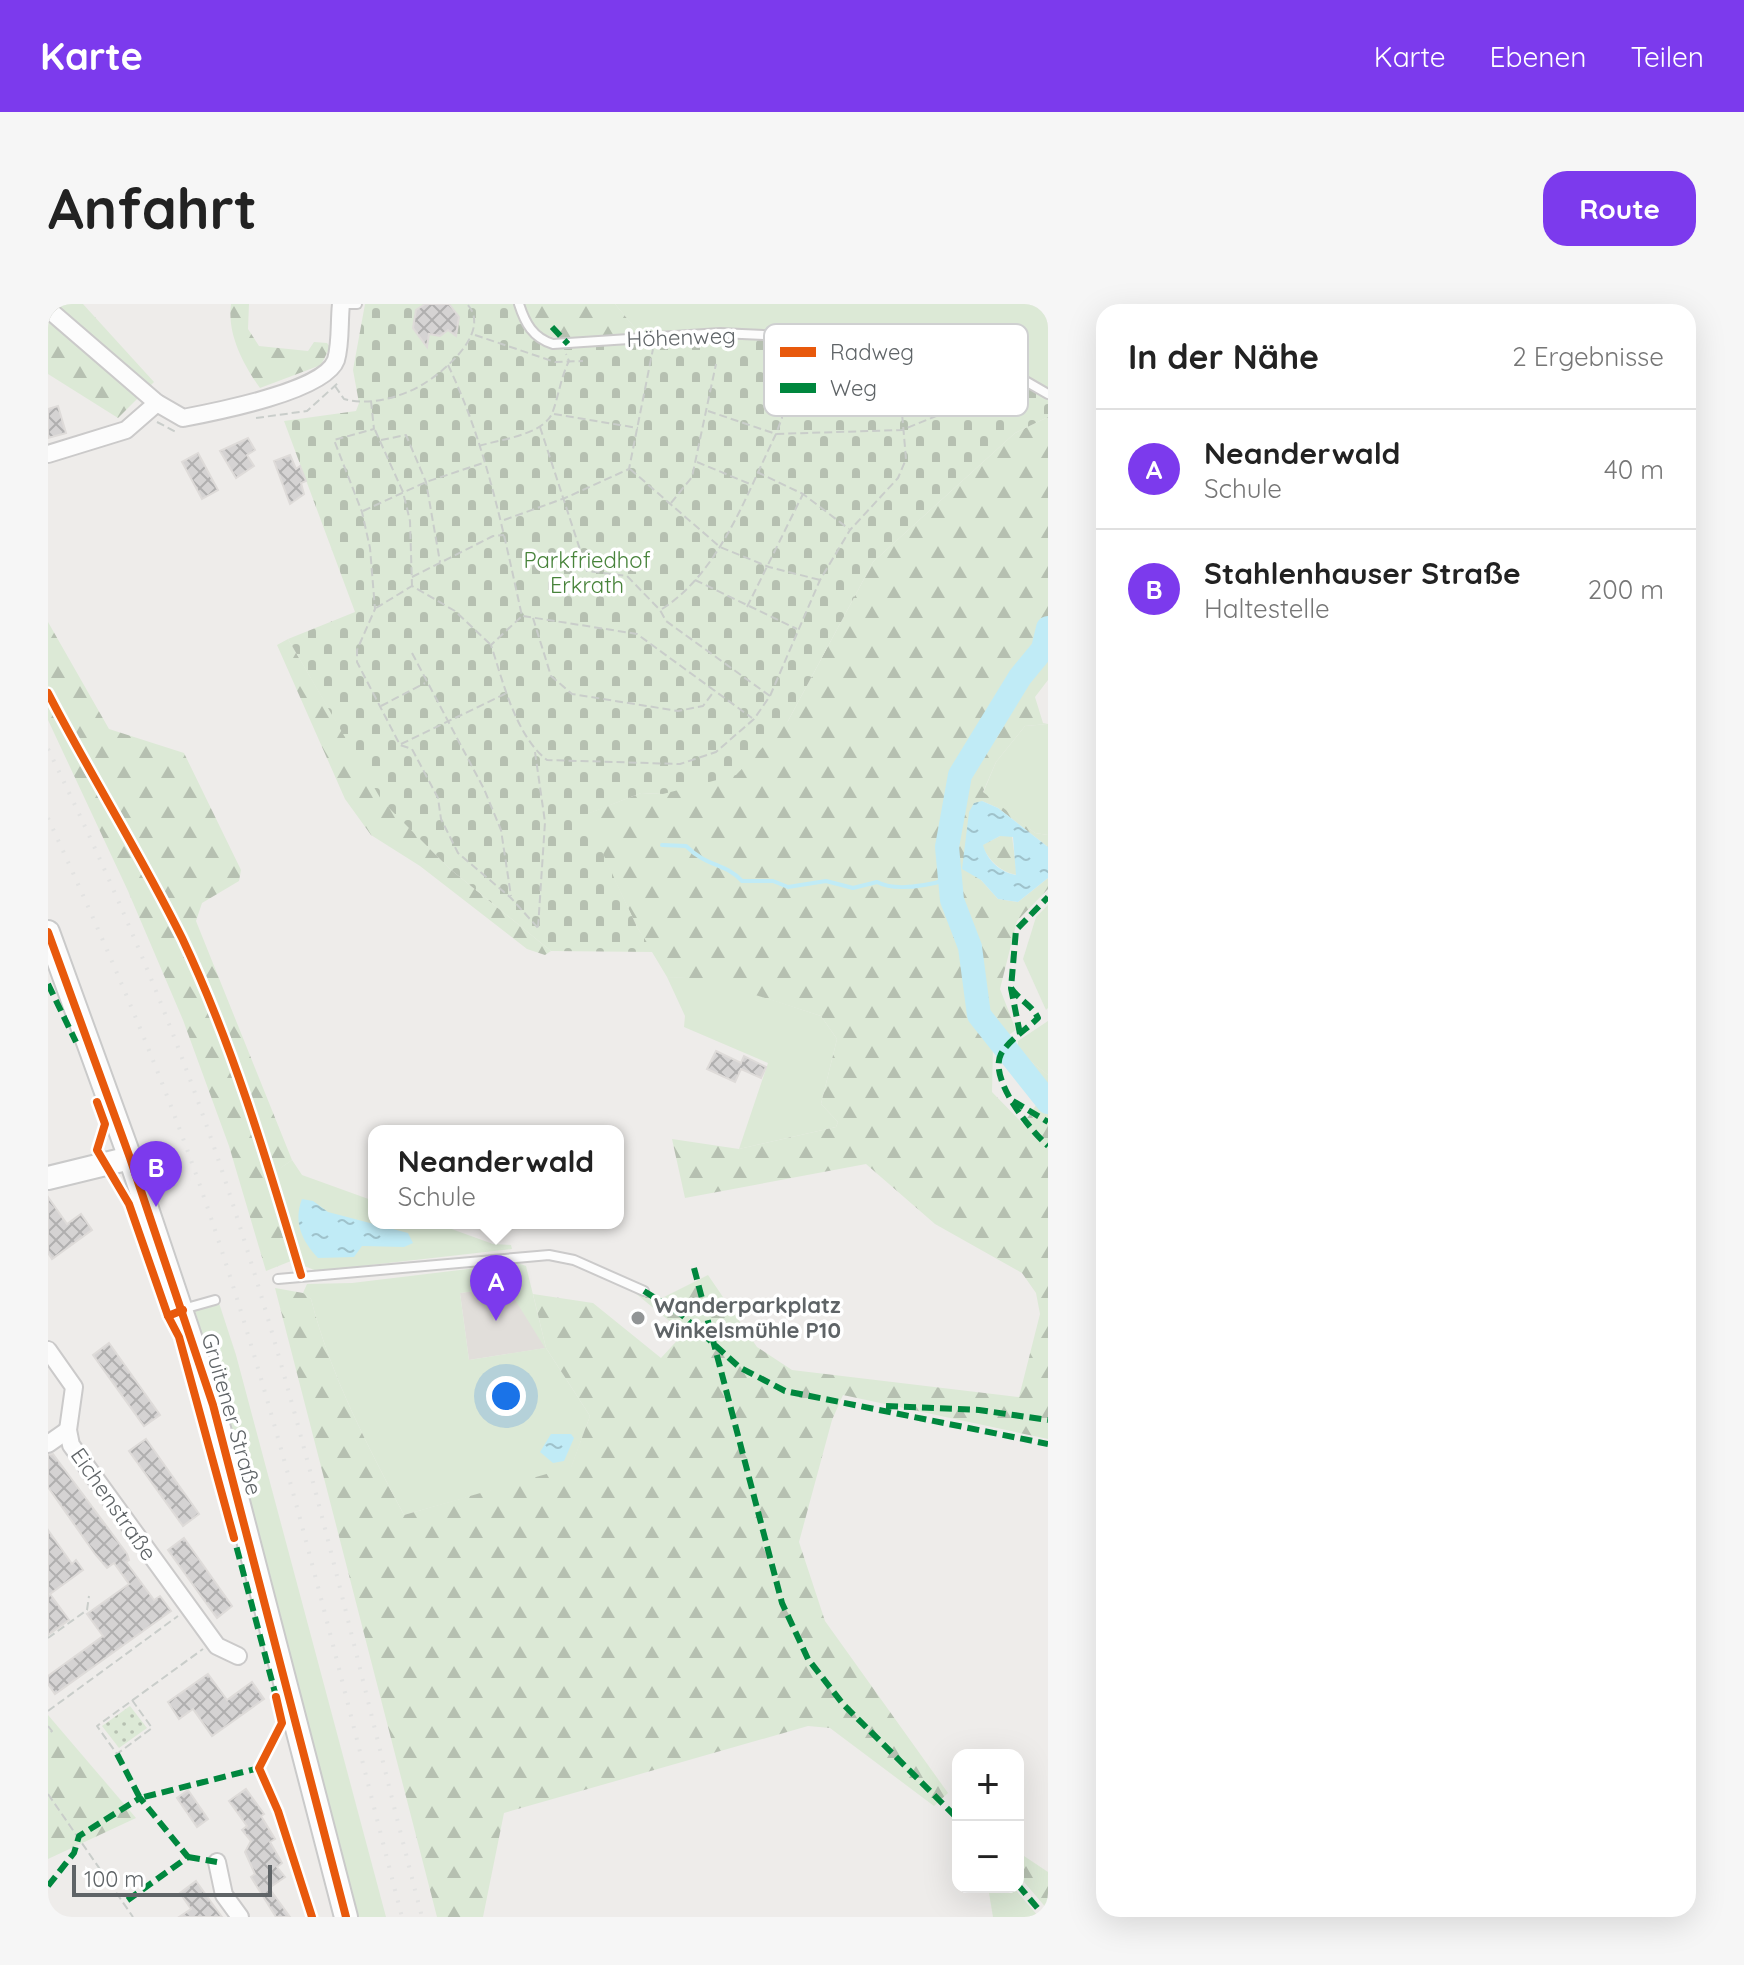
<!DOCTYPE html>
<html lang="de">
<meta charset="utf-8">
<style>
:root{--surface:#fff;--page:#f6f6f6;--text:#222;--muted:#767676;--line:#e0e0e0;--accent:#7c3aed}
body{margin:0;font-family:Quicksand,sans-serif;background:var(--page);color:var(--text)}
.controls{position:absolute;right:24px;bottom:24px;display:grid;overflow:hidden;border-radius:16px;box-shadow:0 8px 32px #0002}
.controls button{width:72px;height:72px;display:grid;place-items:center;padding:0;border:0;border-bottom:2px solid var(--line);background:var(--surface);color:var(--text);font:40px sans-serif}
.scale{position:absolute;left:24px;bottom:20px;width:200px;box-sizing:border-box;padding-left:8px;border:4px solid #5f6467;border-top:0;font-size:22px;line-height:28px;white-space:nowrap;color:#5f6467;-webkit-text-stroke:6px #fff;paint-order:stroke}
.you{position:absolute;left:458px;top:1092px;width:28px;height:28px;margin:-20px;border:6px solid #fff;border-radius:50%;background:#1a73e8;box-shadow:0 0 0 12px #1a73e833}
.badge{display:grid;place-items:center;width:52px;height:52px;border-radius:50%;background:var(--accent);color:#fff;font-size:26px;font-weight:700}
.pin{position:absolute;translate:-50% -66px;filter:drop-shadow(0 2px 4px #0008)}
.pin::after{content:'';position:absolute;top:42px;width:28px;height:24px;background:inherit;clip-path:polygon(0 0,100% 0,50% 100%)}
.popup{position:absolute;left:320px;top:821px;width:256px;height:104px;box-sizing:border-box;display:grid;place-content:center;border-radius:16px;background:var(--surface);filter:drop-shadow(0 2px 6px #0005);font-size:26px;white-space:nowrap;color:var(--muted)}
.popup b{font-size:30px;color:var(--text)}
.popup::after{content:'';position:absolute;left:50%;top:100%;margin-left:-16px;border:16px solid transparent;border-top-color:var(--surface)}
.list{margin:0;padding:0;list-style:none}
h2{display:flex;justify-content:space-between;align-items:center;height:104px;margin:0;padding:0 32px;font-size:34px}
h2 small{font-size:26px;font-weight:400;color:var(--muted)}
.list li{display:grid;grid-template-columns:52px 1fr auto;gap:24px;align-items:center;box-sizing:border-box;height:120px;padding:0 32px;border-top:2px solid var(--line)}
.list b{display:block;font-size:30px;white-space:nowrap}
.list p{margin:0;font-size:26px;white-space:nowrap;color:var(--muted)}
.list em{font-size:26px;font-style:normal;color:var(--muted)}
.map{position:relative;flex:none;width:1000px;height:1613px;overflow:hidden;border-radius:24px}
header{display:flex;align-items:center;gap:48px;box-sizing:border-box;height:112px;padding:0 40px;background:var(--accent);color:#fff}
header strong{font-size:38px}
nav{display:flex;gap:44px;margin-inline-start:auto;font-size:28px}
.intro{display:flex;align-items:center;justify-content:space-between;box-sizing:border-box;height:192px;padding:0 48px}
h1{margin:0;font-size:56px}
.button{padding:20px 36px;border-radius:24px;background:var(--accent);color:#fff;font-size:28px;font-weight:700}
main{display:flex;gap:48px;padding:0 48px}
aside{flex:1;background:var(--surface);border-radius:24px;box-shadow:0 8px 32px #0002}
.map>svg:first-child{display:block}
</style>
<header>
<strong>Karte</strong>
<nav><a>Karte</a><a>Ebenen</a><a>Teilen</a></nav>
</header>
<div class="intro"><h1>Anfahrt</h1><a class="button">Route</a></div>
<main>
<div class="map">
<svg width="1000" height="1613" viewBox="0 0 1000 1613">
<defs>
<pattern id="forest-firs" width="22" height="20" patternUnits="userSpaceOnUse" patternTransform="scale(2)"><rect width="22" height="20" fill="#dce9d6"/><path d="M5 1l3.5 6h-7zM16 11l3.5 6h-7z" fill="#b6c0b1"/></pattern>
<pattern id="cemetery-stones" width="16" height="16" patternUnits="userSpaceOnUse" patternTransform="scale(2)"><rect width="16" height="16" fill="#dce9d6"/><path d="M2 7V4a2 2 0 0 1 4 0v3zM10 15v-3a2 2 0 0 1 4 0v3z" fill="#b6c0b1"/></pattern>
<pattern id="park-dots" width="8" height="8" patternUnits="userSpaceOnUse" patternTransform="scale(2)"><rect width="8" height="8" fill="#dce9d6"/><path d="M2 2h.1M6 6h.1" fill="none" stroke="#b6c0b1" stroke-width="1.8" stroke-linecap="round"/></pattern>
<pattern id="water-ripples" width="26" height="14" patternUnits="userSpaceOnUse" patternTransform="scale(2)"><rect width="26" height="14" fill="#c0ebf6"/><path d="M2 4q2-2 4 0t4 0M15 11q2-2 4 0t4 0" fill="none" stroke="#9fc2cb"/></pattern>
<pattern id="building-cross-hatch" width="8" height="8" patternUnits="userSpaceOnUse" patternTransform="scale(2)"><rect width="8" height="8" fill="#d5d3d3"/><path d="M0 0l8 8M0 8l8-8" fill="none" stroke="#b0afaf"/></pattern>
</defs>
<rect width="100%" height="100%" fill="#eeecea"/>
<path fill="#e1deda" d="M459 982 498 1044 421 1056 412 989Z"/>
<g fill="#dce9d6" fill-rule="evenodd">
<path d="M567 0H1000V86L946 55 810 35 675 24 592 30Z"/>
<path d="M1000 420V531L987 529 935 489 948 458 977 422Z"/>
<path d="M1000 601V704L998 706 975 655 988 613Z"/>
<path d="M619 673 658 674 773 712 789 735 773 800 790 818 788 823 691 845 720 759 636 723 637 712Z"/>
<path d="M1000 717V771L970 747V737Z"/>
<path d="M244 856 254 871 326 897V919H387L445 940 463 941 464 945 269 967 243 957 215 876Z"/>
<path d="M470 959 478 962 498 1044 542 1112 523 1164 356 1211C319 1140 283 1073 263 995L255 989 259 980 304 979ZM459 983 497 1044 421 1056 412 989Z"/>
<path d="M171 999 188 1051 338 1613H306L147 1006Z"/>
<path d="M940 1583H965L991 1613H945Z"/>
</g>
<g fill="url(#forest-firs)">
<path d="M0 0H35L106 78 70 114 0 70Z"/>
<path d="M183 0H201L200 25 211 42 260 47 266 38 279 39 282 43 273 61 212 84C195 60 179 30 183 0Z"/>
<path d="M476 0H567L592 30C565 32 499 46 481 19 478 14 477 5 476 0Z"/>
<path d="M1000 113V376L987 393 995 419 1000 420 977 422 948 458 935 488 987 529 1000 531V543L950 504 934 497 933 576 950 595 970 598 1000 574V585L969 617 952 685 968 726 945 742 944 788 975 820 993 794 958 756 970 747 1000 771V1135L795 1091 784 1116 751 1238 777 1317 900 1489 886 1502 782 1424 760 1422 456 1509 435 1613H389L227 984 255 989 263 995C283 1073 319 1140 356 1211L523 1163 542 1112 498 1044 485 990 545 999 613 1054 636 1029 581 984 614 994 660 971 709 1043 744 1066 971 1093 992 1010 988 989 974 969 887 920 818 860 637 894 624 835 691 845 788 823 790 818 773 800 789 735 773 712 658 675 619 673 589 623 536 511 593 489 615 490 740 417 825 258 967 129Z"/>
<path d="M0 318 61 425 136 449 193 566 191 577 154 599 148 617 244 856 216 876 243 957 218 967 181 842 135 716 80 587 0 416Z"/>
<path d="M240 335 335 497 402 565 503 647 497 651 479 645 372 562 323 531 297 495 229 341Z"/>
<path d="M952 532H964L969 571C952 568 940 556 934 541Z"/>
<path d="M0 1411 88 1514 0 1555Z"/>
<path d="M970 1548 1000 1568V1606L970 1571Z"/>
</g>
<path fill="url(#cemetery-stones)" d="M317 0H466L476 25 494 42 513 44 623 34 692 33 799 41 941 62 959 68 1000 93V113L967 129 825 258 740 417 688 471 615 490 593 489 537 511 589 623 605 648 503 647 402 565 334 497 240 335 307 308 236 117 308 107 311 99 305 66Z"/>
<path fill="url(#park-dots)" d="M82 1402 99 1424 71 1444 54 1422Z"/>
<g fill="url(#water-ripples)" fill-rule="evenodd">
<path d="M934 497 950 504 1000 543V574L970 598 950 595 933 576 914 565 921 508 926 499ZM952 532 965 533 968 571C952 568 939 556 935 541Z"/>
<path d="M254 895 265 897 280 908 360 929 365 939 356 943 314 942 306 953 270 954C254 937 245 918 254 895Z"/>
<path d="M503 1130H523L526 1134 516 1157 505 1159 492 1148Z"/>
</g>
<g fill="none" stroke-linecap="round" stroke-linejoin="round">
<path stroke="#c0ebf6" stroke-width="4" d="M614 541 638 542C660 564 676 558 694 577H725L740 583 778 577 805 584 829 578C848 588 881 581 902 575"/>
<path stroke="#c0ebf6" stroke-width="24" d="M1000 324 995 345 972 373 912 471 899 543 904 596 922 643 931 711 1000 798"/>
</g>
<g fill="url(#building-cross-hatch)" stroke="#dedbd9" stroke-width="2">
<path d="M377 0H401L411 13 408 32 400 26 392 32 381 30 379 43 365 24 368 6Z"/>
<path d="M10 102 18 129 0 134V105Z"/>
<path d="M200 134 207 146 199 151 206 162 188 174 172 147Z"/>
<path d="M150 149 170 186 154 195 134 158Z"/>
<path d="M242 151 248 165 252 162 258 177 253 179 256 190 242 200 226 157Z"/>
<path d="M668 747 693 759 696 752 718 763 713 774 693 765 687 778 659 765Z"/>
<path d="M0 893 19 920 33 910 44 926 4 955 0 949Z"/>
<path d="M61 1039 112 1111 96 1122 45 1051Z"/>
<path d="M98 1135 151 1210 135 1222 81 1147Z"/>
<path d="M5 1150 79 1250 81 1256 78 1258 106 1296 112 1292 123 1307 7 1390 0 1380V1372L55 1332 39 1310 81 1280 66 1259 59 1264 47 1250 0 1183V1151Z"/>
<path d="M0 1226 24 1260 28 1256 35 1266 2 1290 21 1316 0 1331Z"/>
<path d="M136 1234 184 1302 169 1314 120 1246Z"/>
<path d="M160 1370 179 1396 204 1378 216 1395 164 1432 145 1405 131 1415 120 1398Z"/>
<path d="M198 1485 216 1510 213 1512 227 1535 222 1538 234 1559 229 1563 237 1573 221 1584 242 1613H228L203 1573 207 1570 197 1548 203 1537 194 1526 199 1522 181 1497Z"/>
<path d="M140 1486 160 1515 149 1523 129 1494Z"/>
<path d="M148 1577 168 1605 174 1613H131L143 1605 132 1589Z"/>
</g>
<g fill="none" stroke-linecap="round" stroke-linejoin="round">
<defs>
<g id="lane">
<path d="M293 0H309"/>
<path d="M471 0C477 19 485 34 505 40L672 29 736 32 852 45 948 60 1000 90"/>
<path d="M230 975 501 951 526 956 596 987"/>
<path d="M135 1005 167 996"/>
</g>
<g id="street">
<path d="M0 5 109 99 135 114C166 108 277 87 288 56 293 39 291 17 293 0"/>
<path d="M0 150 78 126 109 99"/>
<path d="M0 1046 26 1083 20 1126 23 1141 169 1342 190 1352"/>
<path d="M0 1140 20 1126"/>
<path d="M169 1558 176 1591 192 1613"/>
</g>
<g id="secondary">
<path d="M0 628 82 854 165 1101 298 1613"/>
<path d="M0 874 82 854"/>
</g>
</defs>
<use href="#lane" stroke="#cbcaca" stroke-width="12"/>
<use href="#street" stroke="#cbcaca" stroke-width="20"/>
<use href="#secondary" stroke="#cacaca" stroke-width="26"/>
<g stroke="#c9cdca" stroke-width="2" stroke-dasharray="8 4" stroke-linecap="butt">
<path d="M427 31 507 58 535 57"/>
<path d="M400 61C438 140 455 226 474 312L443 341C455 378 468 432 499 456L632 460 668 448 706 415 722 392 772 276 802 226 850 174 858 155 852 86"/>
<path d="M287 82 296 95C318 101 341 96 362 87 387 77 447 29 419 0"/>
<path d="M323 97 326 125 286 136 314 208 322 244 327 305 309 346V358L352 441 364 445 390 494 393 515 410 549 463 594 490 624"/>
<path d="M660 107 728 130 854 126 962 82"/>
<path d="M506 110 590 124"/>
<path d="M208 114 259 107 290 79"/>
<path d="M109 118 128 128"/>
<path d="M492 123 539 267 579 272 612 306 618 317 722 392"/>
<path d="M327 126 355 188 362 217 364 282"/>
<path d="M333 136 358 131 378 178 392 258"/>
<path d="M431 142C453 135 497 131 505 107 511 90 513 73 521 57L518 50"/>
<path d="M649 158 702 180"/>
<path d="M582 165 672 243 721 263 772 276"/>
<path d="M709 168 755 190 801 225"/>
<path d="M623 199 644 173 668 60"/>
<path d="M315 207 378 178 435 159"/>
<path d="M456 216 517 194 581 165 605 45"/>
<path d="M364 273 445 232 456 231"/>
<path d="M647 276 749 325"/>
<path d="M699 303 755 190"/>
<path d="M328 304 364 282 407 307 443 341"/>
<path d="M614 305C672 268 699 189 728 130L734 114 736 41"/>
<path d="M475 312 589 330 704 414"/>
<path d="M485 314 503 372 524 390 630 407 655 402 667 386"/>
<path d="M364 349 436 485 453 526 463 592"/>
<path d="M333 402 377 379"/>
<path d="M353 440 459 389"/>
<path d="M487 448 497 518 490 624"/>
<path d="M0 1334 39 1306 41 1292"/>
<path d="M84 1396 104 1424 69 1450 49 1422 155 1345"/>
<path d="M0 1407 130 1312"/>
<path d="M0 1422 4 1427 0 1430"/>
<path d="M0 1490 85 1613"/>
</g>
<use href="#lane" stroke="#fcfcfc" stroke-width="8"/>
<use href="#street" stroke="#fcfcfc" stroke-width="16"/>
<use href="#secondary" stroke="#fcfcfc" stroke-width="22"/>
<g stroke="#e3e3e2" stroke-width="4" stroke-dasharray="2 10" stroke-linecap="butt">
<path d="M0 445C76 600 142 761 193 926 264 1150 315 1385 374 1613"/>
<path d="M0 514C62 649 122 788 168 929 242 1154 295 1385 354 1613"/>
</g>
<g stroke="#00873e" stroke-width="6" stroke-dasharray="12 6" stroke-linecap="butt">
<path d="M504 23 520 40"/>
<path d="M0 680 28 738"/>
<path d="M963 684C972 697 984 701 990 714 979 725 961 736 953 750 940 775 983 827 1000 842"/>
<path d="M972 730 963 684 968 626 1000 593"/>
<path d="M965 797 1000 818"/>
<path d="M646 964 734 1299 760 1355 795 1400 910 1515"/>
<path d="M596 987 634 1011 691 1063 737 1087 1000 1140"/>
<path d="M838 1102 931 1106 1000 1116"/>
<path d="M184 1226 230 1400"/>
<path d="M69 1450 92 1494 211 1464"/>
<path d="M140 1553 169 1558"/>
<path d="M970 1581 997 1613"/>
<path d="M0 1582 26 1549 31 1532 92 1494 140 1553 77 1598"/>
</g>
<defs>
<g id="cycleway">
<path d="M0 389C43 472 93 551 134 634 185 741 219 857 253 971"/>
<path d="M0 628 82 854 165 1101 298 1613"/>
<path d="M49 798 57 820 49 846 81 900 120 1012"/>
<path d="M135 1006 120 1012 131 1033 186 1234"/>
<path d="M228 1393 234 1419 211 1464 230 1507 264 1613"/>
</g>
</defs>
<use href="#cycleway" stroke="#fff" stroke-width="13"/>
<use href="#cycleway" stroke="#e8590c" stroke-width="8"/>
</g>
<circle fill="#919495" stroke="#fff" stroke-width="3" cx="590" cy="1014" r="8"/>
<g text-anchor="middle" dominant-baseline="central" stroke-width="7" stroke-linejoin="round" paint-order="stroke">
<g font-size="22" fill="#5f6467" stroke="#fff">
<text transform="translate(633 33) rotate(-2)">Höhenweg</text>
<text transform="translate(184 1110) rotate(74)">Gruitener Straße</text>
<text transform="translate(66 1200) rotate(55)">Eichenstraße</text>
</g>
<g font-size="22" fill="#47833a" stroke="#fff">
<text x="539" y="256">Parkfriedhof<tspan x="539" dy="25">Erkrath</tspan></text>
</g>
<g font-size="22" font-weight="bold" fill="#5f6467" stroke="#fff" text-anchor="start">
<text x="606" y="1001">Wanderparkplatz<tspan x="606" dy="25">Winkelsmühle P10</tspan></text>
</g>
</g>
<rect x="716" y="20" width="264" height="92" rx="12" fill="#fff" stroke="#cfd0d1" stroke-width="2"/>
<rect x="732" y="43" width="36" height="10" fill="#e8590c"/>
<rect x="732" y="79" width="36" height="10" fill="#00873e"/>
<g font-size="22" fill="#5f6467">
<text x="782" y="56">Radweg</text>
<text x="782" y="92">Weg</text>
</g>
</svg>
<div class="controls">
<button>+</button>
<button>−</button>
</div>
<div class="scale">100 m</div>
<div class="you"></div>
<div class="pin badge" style="left:448px;top:1017px">A</div>
<div class="popup"><b>Neanderwald</b>Schule</div>
<div class="pin badge" style="left:108px;top:903px">B</div>
</div>
<aside>
<h2>In der Nähe<small>2 Ergebnisse</small></h2>
<ul class="list">
<li><span class="badge">A</span><div><b>Neanderwald</b><p>Schule</p></div><em>40 m</em></li>
<li><span class="badge">B</span><div><b>Stahlenhauser Straße</b><p>Haltestelle</p></div><em>200 m</em></li>
</ul>
</aside>
</main>
